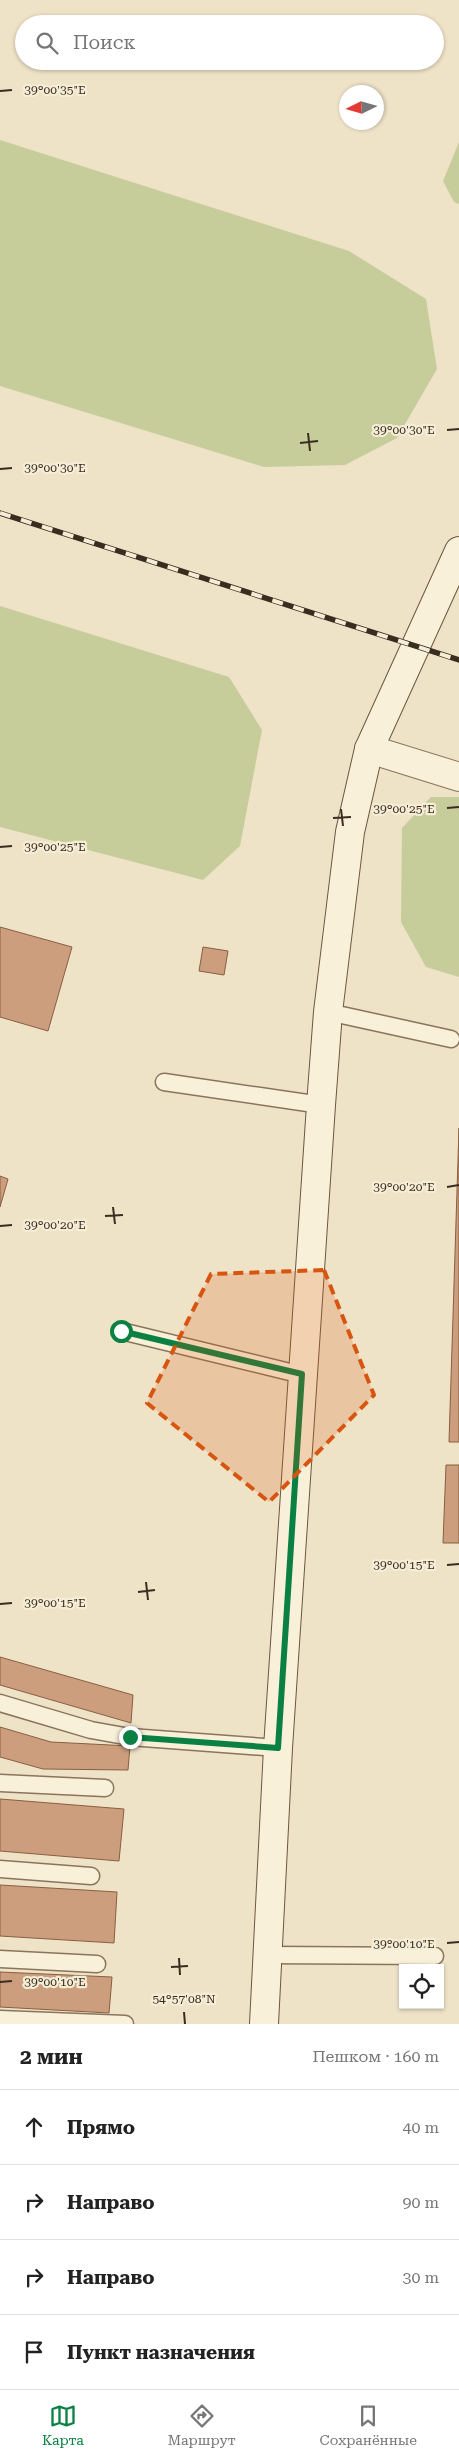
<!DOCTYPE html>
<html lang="ru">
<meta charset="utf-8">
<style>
:root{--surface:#fff;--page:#f6f6f6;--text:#222;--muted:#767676;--line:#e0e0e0;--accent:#0b8043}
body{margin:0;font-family:"Roboto Serif",serif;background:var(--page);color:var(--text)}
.controls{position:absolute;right:15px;bottom:15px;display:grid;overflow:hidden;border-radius:0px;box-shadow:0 1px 4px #0004}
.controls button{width:45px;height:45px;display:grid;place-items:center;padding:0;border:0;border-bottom:1px solid var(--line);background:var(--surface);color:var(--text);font:25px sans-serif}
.compass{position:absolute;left:339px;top:85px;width:45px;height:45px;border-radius:50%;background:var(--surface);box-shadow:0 1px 4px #0004;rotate:265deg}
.stop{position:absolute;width:15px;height:15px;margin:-11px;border:4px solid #0b8043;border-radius:50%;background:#fff}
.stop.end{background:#0b8043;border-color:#fff;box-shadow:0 1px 5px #0008}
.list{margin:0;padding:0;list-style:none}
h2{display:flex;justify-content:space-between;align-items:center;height:65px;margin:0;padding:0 20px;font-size:21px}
h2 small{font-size:16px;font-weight:400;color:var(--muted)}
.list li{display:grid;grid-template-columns:32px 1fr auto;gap:15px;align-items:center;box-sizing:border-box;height:75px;padding:0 20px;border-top:1px solid var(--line)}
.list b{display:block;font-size:19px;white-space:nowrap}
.list em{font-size:16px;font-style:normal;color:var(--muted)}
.icon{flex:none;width:28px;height:28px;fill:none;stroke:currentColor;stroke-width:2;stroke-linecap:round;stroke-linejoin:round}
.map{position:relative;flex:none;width:459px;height:2024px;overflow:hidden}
.search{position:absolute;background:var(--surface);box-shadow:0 1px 4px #0004;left:15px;right:15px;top:15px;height:55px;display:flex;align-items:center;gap:12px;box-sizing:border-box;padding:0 18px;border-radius:28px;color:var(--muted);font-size:19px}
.sheet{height:365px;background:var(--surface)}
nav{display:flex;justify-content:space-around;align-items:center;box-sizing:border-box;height:70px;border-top:1px solid var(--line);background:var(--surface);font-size:14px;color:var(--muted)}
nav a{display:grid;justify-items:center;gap:2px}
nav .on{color:var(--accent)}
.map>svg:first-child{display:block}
</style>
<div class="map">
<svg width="459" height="2024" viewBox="0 0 459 2024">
<rect width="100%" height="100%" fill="#eee2c7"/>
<g fill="#c7cd9a">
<path d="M0 140 349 251 426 299 437 369 397 438 345 465 264 467 0 386Z"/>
<path d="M459 142V204L454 202 443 181Z"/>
<path d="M0 606 229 677 262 730 240 846 203 880 0 827Z"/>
<path d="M431 797H459V977L426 967 401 922 402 828Z"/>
</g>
<g fill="#cc9e7d" stroke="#895e42">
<path d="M0 927 72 947 48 1031 0 1017Z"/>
<path d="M203 947 228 951 224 975 199 971Z"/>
<path d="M459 1128V1442H449Z"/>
<path d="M0 1176 8 1179 0 1207Z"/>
<path d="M446 1465H459V1543H443Z"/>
<path d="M0 1657 133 1695 131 1723 0 1685Z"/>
<path d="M0 1727 51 1742 130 1746 128 1770 43 1769 0 1757Z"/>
<path d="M0 1799 124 1809 119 1861 0 1851Z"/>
<path d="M0 1885 117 1892 114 1943 0 1936Z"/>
<path d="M0 1972 112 1977 109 2013 0 2007Z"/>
</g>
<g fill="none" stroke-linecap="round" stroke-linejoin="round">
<defs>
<g id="lane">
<path d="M328 1012 451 1039"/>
<path d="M164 1082 321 1105"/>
<path d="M121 1331 302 1375"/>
<path d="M0 1703 91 1730 130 1737 278 1748"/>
<path d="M0 1783 105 1788"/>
<path d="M0 1869 91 1876"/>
<path d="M267 1955 435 1956"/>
<path d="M0 1959 97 1964"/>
<path d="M0 2019 125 2024"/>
</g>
<path id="street" d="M369 749 459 777"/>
<path id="secondary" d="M264 2024 278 1748 321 1105 328 1012 350 832 369 749 459 551"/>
</defs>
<use href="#lane" stroke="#8a745c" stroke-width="19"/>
<use href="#street" stroke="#8a745c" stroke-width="30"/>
<use href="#secondary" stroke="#6c563f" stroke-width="30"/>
<use href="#lane" stroke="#f9f0da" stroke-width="16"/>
<use href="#street" stroke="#f9f0da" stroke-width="28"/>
<use href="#secondary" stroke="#f9f0da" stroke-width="28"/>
<defs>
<path id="rail" d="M0 513 459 660"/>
</defs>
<use href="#rail" stroke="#3a2d20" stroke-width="5.5"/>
<use href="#rail" stroke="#f6edd6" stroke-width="4" stroke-dasharray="11" stroke-linecap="butt"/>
</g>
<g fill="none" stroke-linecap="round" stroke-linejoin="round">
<path stroke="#0b8043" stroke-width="6" d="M121 1331 302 1374 278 1748 130 1737"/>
</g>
<path fill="#d7550e" fill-opacity="0.2" stroke="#d7550e" stroke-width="4" stroke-dasharray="10 6" stroke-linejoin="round" d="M324 1270 374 1395 269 1502 147 1403 211 1274Z"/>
<path fill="none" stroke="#3a2d20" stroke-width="2" d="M0 91 12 90M447 430 459 429M308 433 310 451M300 443 318 441M0 469 12 468M447 808 459 807M341 809 343 826M333 818 351 817M0 847 12 846M447 1187 459 1185M113 1207 115 1224M105 1216 123 1215M0 1226 12 1225M447 1565 459 1564M146 1582 148 1600M138 1592 155 1590M0 1604 12 1603M447 1943 459 1942M179 1958 180 1975M171 1967 188 1966M0 1982 12 1981M184 2012 185 2024"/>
<g font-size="12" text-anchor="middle" fill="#3a2d20" stroke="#f6edd6" stroke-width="4.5" stroke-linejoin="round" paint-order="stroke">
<text x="55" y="94">39°00'35"E</text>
<text x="404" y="434">39°00'30"E</text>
<text x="55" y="472">39°00'30"E</text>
<text x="404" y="813">39°00'25"E</text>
<text x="55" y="851">39°00'25"E</text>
<text x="404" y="1191">39°00'20"E</text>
<text x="55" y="1229">39°00'20"E</text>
<text x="404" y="1569">39°00'15"E</text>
<text x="55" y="1607">39°00'15"E</text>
<text x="404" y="1948">39°00'10"E</text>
<text x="55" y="1986">39°00'10"E</text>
<text x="184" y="2003">54°57'08"N</text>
</g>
</svg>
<div class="controls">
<button><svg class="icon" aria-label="locate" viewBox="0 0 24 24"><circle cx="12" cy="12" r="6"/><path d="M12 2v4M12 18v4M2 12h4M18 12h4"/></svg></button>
</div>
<svg class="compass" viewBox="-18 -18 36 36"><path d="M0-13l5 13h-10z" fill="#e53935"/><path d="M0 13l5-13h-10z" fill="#767676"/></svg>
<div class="stop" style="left:121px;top:1331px"></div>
<div class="stop end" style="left:130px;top:1737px"></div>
<div class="search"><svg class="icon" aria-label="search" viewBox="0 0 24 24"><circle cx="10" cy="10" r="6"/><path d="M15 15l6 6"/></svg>Поиск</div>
</div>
<section class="sheet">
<h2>2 мин<small>Пешком · 160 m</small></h2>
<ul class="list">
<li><svg class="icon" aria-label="ahead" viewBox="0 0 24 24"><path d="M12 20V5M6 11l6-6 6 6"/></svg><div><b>Прямо</b></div><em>40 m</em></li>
<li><svg class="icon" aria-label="right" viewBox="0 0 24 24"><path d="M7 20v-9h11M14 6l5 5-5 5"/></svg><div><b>Направо</b></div><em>90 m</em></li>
<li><svg class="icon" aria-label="right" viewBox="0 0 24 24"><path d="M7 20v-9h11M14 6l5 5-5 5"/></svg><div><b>Направо</b></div><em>30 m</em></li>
<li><svg class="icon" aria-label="arrive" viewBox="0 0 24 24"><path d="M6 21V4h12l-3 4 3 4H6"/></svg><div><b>Пункт назначения</b></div></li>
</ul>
</section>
<nav>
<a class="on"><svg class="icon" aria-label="map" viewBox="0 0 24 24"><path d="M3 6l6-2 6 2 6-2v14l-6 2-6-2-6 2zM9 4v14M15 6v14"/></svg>Карта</a>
<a><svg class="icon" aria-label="directions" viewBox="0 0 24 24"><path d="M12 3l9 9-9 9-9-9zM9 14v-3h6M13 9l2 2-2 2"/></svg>Маршрут</a>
<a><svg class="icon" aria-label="saved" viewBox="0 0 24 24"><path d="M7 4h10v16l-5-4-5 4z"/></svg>Сохранённые</a>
</nav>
